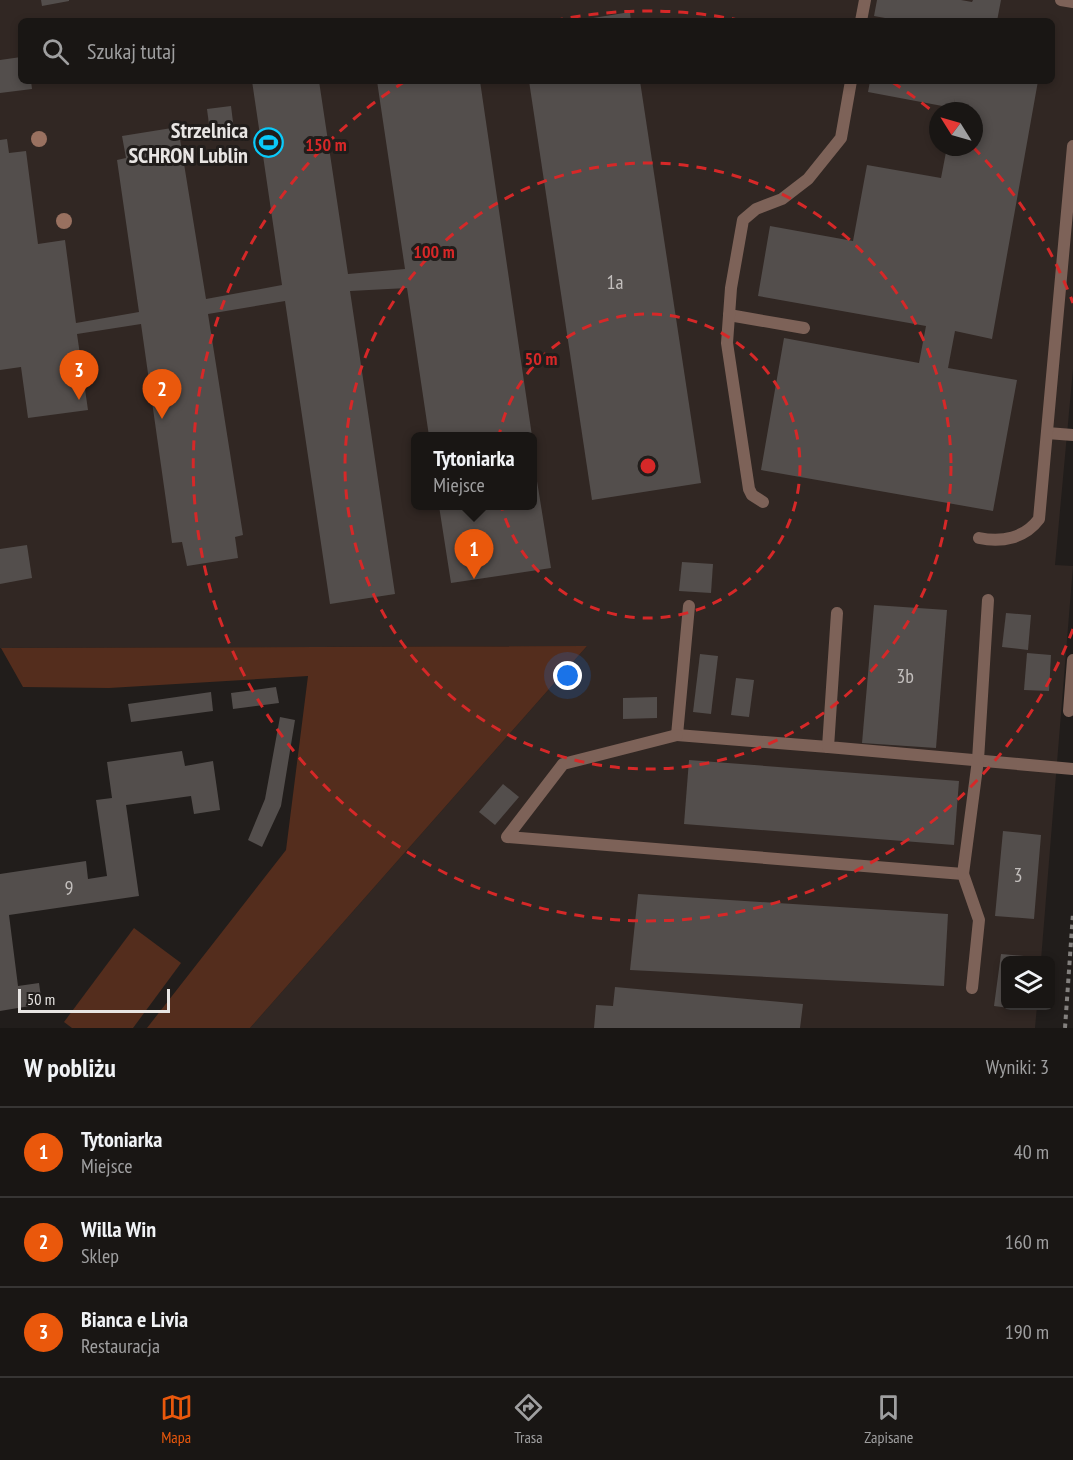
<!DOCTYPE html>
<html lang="pl">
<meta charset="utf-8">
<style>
:root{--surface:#191614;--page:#262322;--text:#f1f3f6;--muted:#9f9fa0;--line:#373534;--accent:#ea580c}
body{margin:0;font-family:"PT Sans Narrow",sans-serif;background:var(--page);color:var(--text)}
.controls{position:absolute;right:18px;bottom:18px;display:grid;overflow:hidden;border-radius:9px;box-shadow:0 3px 9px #0003}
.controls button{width:54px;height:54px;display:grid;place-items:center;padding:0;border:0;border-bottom:2px solid var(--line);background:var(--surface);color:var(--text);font:30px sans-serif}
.compass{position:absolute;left:929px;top:102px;width:54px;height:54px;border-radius:50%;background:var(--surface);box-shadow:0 3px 9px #0003;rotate:307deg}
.scale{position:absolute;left:18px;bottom:15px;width:152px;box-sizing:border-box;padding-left:6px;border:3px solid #e8e5e3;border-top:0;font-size:16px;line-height:21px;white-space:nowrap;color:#e8e5e3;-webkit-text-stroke:4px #211d1b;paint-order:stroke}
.you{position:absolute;left:568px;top:676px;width:21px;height:21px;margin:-15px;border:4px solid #fff;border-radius:50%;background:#1a73e8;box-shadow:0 0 0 9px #1a73e833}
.badge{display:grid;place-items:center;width:39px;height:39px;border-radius:50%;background:var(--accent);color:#fff;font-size:20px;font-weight:700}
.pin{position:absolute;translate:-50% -50px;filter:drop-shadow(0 2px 3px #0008)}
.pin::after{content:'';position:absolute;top:32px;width:21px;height:18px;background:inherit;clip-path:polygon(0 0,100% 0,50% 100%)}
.popup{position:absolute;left:411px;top:432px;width:126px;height:78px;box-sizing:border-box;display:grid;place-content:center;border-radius:9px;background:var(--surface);filter:drop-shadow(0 2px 4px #0005);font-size:20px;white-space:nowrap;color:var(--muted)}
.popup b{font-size:22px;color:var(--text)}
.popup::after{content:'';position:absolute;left:50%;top:100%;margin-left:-12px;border:12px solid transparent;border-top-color:var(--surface)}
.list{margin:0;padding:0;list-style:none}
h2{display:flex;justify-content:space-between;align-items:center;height:78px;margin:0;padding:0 24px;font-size:26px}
h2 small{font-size:20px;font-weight:400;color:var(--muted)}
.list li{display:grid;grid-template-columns:39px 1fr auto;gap:18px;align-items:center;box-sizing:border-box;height:90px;padding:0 24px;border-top:2px solid var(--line)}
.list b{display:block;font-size:22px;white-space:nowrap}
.list p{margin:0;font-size:20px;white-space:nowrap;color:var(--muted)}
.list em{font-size:20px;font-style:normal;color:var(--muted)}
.icon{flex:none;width:33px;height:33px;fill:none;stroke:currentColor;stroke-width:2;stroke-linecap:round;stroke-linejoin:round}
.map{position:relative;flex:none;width:1073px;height:1028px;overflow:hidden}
.search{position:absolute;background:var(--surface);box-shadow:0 3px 9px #0003;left:18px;right:18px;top:18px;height:66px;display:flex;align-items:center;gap:15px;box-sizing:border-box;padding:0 21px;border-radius:9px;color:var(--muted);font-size:22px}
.sheet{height:348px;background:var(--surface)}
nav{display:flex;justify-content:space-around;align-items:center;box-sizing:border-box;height:84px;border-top:2px solid var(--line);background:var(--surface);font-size:16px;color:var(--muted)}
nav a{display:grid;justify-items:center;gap:3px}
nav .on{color:var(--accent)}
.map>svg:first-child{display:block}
</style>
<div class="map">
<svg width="1073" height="1028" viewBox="0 0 1073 1028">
<rect width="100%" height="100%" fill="#211d1b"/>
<path fill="#312723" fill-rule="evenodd" d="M0 0H1073V369L1055 565 1073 566 1041 960H1006V1006H1037L1035 1028H250L587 646 0 648ZM21 21H1052V81H21ZM938 111H974V147H938ZM416 436H532V506H416Z"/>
<g fill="#542d1d">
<path d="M587 646 250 1028H147L286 850 308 676 109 688 23 687 1 648Z"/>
<path d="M134 928 181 963 133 1028H72L64 1022Z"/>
</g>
<g fill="#534e4c">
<path d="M41 0H69V1L42 6Z"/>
<path d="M877 0H961L972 2 973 0H1001L997 21H885V18L874 16Z"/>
<path d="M630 12 631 21H582L581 20Z"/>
<path d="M21 57V81H31L32 89 0 93V60Z"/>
<path d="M252 81H319L348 274 405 269 377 81H480L532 436H429L407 288 350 291 395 594 330 604 285 301 208 314 243 535 235 537 238 558 187 566 182 542 172 543 141 324 77 334 88 410 28 418 21 367 0 370V140L7 139 9 153 26 151 38 244 65 240 76 323 139 312 117 160 126 158 122 136 178 127 206 299 282 285Z"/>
<path d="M529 81H640L701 483 592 500Z"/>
<path d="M870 81H1038L992 339 955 331 948 368 1017 380 993 511 761 470 784 338 919 363 926 326 758 296 770 226 853 241 867 165 941 178 947 147H974V111H953L955 99 953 108 868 92Z"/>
<path d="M231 106 235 138 211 140 207 109Z"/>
<path d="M532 450 551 568 451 583 439 506H532Z"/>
<path d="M27 545 32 578 0 584V549Z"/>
<path d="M682 562 713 564 711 593 679 591Z"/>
<path d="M874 605 947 610 936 748 862 743Z"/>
<path d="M1006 613 1031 615 1028 650 1002 647Z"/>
<path d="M1027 653 1051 655 1049 691 1024 690Z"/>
<path d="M700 654 718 656 711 714 693 712Z"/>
<path d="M736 678 754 680 749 717 731 715Z"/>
<path d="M276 687 279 703 233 709 231 693Z"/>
<path d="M211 692 213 711 131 722 128 704Z"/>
<path d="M657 697V718L623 719V698Z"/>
<path d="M280 717 295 720 281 806 262 847 248 840 265 799Z"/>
<path d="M182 751 185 766 213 761 220 810 194 814 191 796 126 805 139 896 9 915 18 986 39 983 42 1004 0 1011V874L86 861 88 879 107 876 96 800 112 798 107 762Z"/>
<path d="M689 760 959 781 954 845 684 824Z"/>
<path d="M503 784 519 797 495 825 479 812Z"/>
<path d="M1003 831 1041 835 1034 919 995 916Z"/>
<path d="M638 894 948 914 944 986 630 970Z"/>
<path d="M1001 954 1024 956 1023 960H1006V1006H1018L1017 1009 994 1006Z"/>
<path d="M615 987 803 1004 800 1028H594L596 1005 613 1006Z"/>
</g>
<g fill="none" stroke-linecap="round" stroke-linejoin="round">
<path stroke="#83807e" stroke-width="4" stroke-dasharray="4.5 4.5" stroke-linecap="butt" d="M1065 1028 1073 913"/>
<g stroke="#7d6258" stroke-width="12">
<path d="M1061 0 1073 2"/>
<path d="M861 21 865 0"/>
<path d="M729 315 804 328"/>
<path d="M1047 433 1073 435"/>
<path d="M763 502 752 495 749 489 727 343 731 288 743 220 756 209 782 199 808 179 841 138 851 81"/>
<path d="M979 538C1002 543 1025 538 1039 519L1073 146"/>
<path d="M689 606 677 735 828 747"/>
<path d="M837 613 828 747 1073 769"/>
<path d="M1069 711 1073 660"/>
<path d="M677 735 563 764 507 837 963 874 979 920 972 988"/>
<path d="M963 874 978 760 988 600"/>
</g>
</g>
<g fill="#997160">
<circle cx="39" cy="139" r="8"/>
<circle cx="64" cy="221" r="8"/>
</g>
<g fill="none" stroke="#d62828" stroke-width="3" stroke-dasharray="10 8">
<circle cx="648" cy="466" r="152"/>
<circle cx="648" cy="466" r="303"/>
<path d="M1073 629A455 455 0 1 1 404 82M553 21A455 455 0 0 1 743 21M892 82A455 455 0 0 1 937 115M973 147A455 455 0 0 1 1073 303"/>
</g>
<defs>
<symbol id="stadium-ring" viewBox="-11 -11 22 22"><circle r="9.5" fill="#211d1b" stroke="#0acafa" stroke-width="1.5"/><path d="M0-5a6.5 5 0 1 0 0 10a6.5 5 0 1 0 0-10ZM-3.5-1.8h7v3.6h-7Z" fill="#0acafa"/></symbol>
</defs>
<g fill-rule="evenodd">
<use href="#stadium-ring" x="252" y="126" width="33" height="33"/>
</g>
<g text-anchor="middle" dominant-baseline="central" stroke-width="6" stroke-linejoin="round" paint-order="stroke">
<g font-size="20" fill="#c3bfbd">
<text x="615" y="282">1a</text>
<text x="905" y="676">3b</text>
<text x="1018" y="875">3</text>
<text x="69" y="888">9</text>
</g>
<g font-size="22" font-weight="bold" fill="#e8e5e3" stroke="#211d1b" text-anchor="end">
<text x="248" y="130">Strzelnica<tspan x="248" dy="25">SCHRON Lublin</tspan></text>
</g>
</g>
<circle cx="648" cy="466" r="9" fill="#d62828" stroke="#211d1b" stroke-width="3"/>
<g font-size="18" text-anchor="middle" font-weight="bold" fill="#d62828" stroke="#211d1b" stroke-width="6" stroke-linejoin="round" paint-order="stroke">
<text x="326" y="151">150 m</text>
<text x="434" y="258">100 m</text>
<text x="541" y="365">50 m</text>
</g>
</svg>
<div class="controls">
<button><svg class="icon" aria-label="layers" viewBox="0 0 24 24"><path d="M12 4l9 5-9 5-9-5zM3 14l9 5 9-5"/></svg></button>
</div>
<svg class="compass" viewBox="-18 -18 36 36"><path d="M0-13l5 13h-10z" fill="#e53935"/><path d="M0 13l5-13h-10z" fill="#9f9fa0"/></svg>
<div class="scale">50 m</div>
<div class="you"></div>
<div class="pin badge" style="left:474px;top:579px">1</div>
<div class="popup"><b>Tytoniarka</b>Miejsce</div>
<div class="pin badge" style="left:162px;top:419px">2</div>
<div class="pin badge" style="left:79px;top:400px">3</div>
<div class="search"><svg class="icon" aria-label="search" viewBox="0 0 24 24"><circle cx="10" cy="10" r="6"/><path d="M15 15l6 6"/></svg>Szukaj tutaj</div>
</div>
<section class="sheet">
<h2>W pobliżu<small>Wyniki: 3</small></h2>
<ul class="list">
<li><span class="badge">1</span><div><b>Tytoniarka</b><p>Miejsce</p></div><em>40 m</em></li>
<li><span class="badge">2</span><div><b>Willa Win</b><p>Sklep</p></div><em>160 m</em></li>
<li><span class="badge">3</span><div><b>Bianca e Livia</b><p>Restauracja</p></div><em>190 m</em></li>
</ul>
</section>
<nav>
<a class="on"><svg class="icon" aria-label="map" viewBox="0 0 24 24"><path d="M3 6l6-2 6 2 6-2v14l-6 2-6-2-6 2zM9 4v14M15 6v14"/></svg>Mapa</a>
<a><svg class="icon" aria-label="directions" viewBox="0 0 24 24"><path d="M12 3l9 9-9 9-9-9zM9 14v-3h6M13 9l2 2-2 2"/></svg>Trasa</a>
<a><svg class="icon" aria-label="saved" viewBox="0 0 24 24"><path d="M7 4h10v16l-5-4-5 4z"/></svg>Zapisane</a>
</nav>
